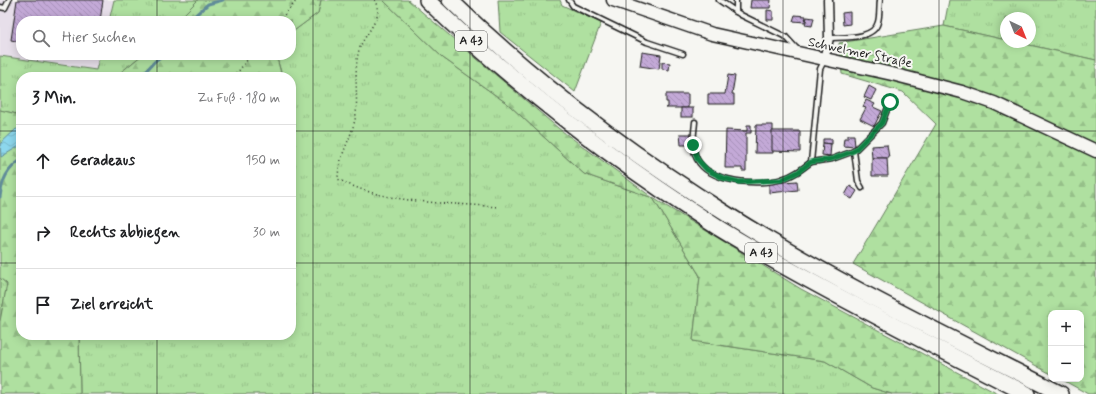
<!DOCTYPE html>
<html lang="de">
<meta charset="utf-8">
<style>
:root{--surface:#fff;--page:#f6f6f6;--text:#202124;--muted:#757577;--line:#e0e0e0}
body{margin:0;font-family:Mynerve,sans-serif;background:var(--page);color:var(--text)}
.controls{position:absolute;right:12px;bottom:12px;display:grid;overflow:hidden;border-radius:8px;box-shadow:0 2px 10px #0003}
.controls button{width:36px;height:36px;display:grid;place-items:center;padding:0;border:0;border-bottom:1px solid var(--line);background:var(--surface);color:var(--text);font:20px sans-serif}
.compass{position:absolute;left:1000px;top:12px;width:36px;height:36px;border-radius:50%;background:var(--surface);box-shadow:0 2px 10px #0003;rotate:137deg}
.stop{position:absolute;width:12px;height:12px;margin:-9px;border:3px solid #0b8043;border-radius:50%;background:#fff}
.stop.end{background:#0b8043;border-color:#fff;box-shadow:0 1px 4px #0008}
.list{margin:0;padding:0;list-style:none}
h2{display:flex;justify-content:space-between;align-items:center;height:52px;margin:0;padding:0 16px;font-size:17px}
h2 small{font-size:13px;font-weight:400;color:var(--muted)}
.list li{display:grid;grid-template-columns:26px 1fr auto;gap:12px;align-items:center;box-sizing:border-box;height:72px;padding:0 16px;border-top:1px solid var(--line)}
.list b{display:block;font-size:15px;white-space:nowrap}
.list em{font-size:13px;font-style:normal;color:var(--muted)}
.icon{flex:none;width:22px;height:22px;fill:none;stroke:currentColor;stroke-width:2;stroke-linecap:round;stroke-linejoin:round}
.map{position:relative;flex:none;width:1096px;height:394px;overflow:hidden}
.search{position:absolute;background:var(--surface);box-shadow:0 2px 10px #0003;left:16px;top:16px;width:280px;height:44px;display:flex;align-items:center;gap:10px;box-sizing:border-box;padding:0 14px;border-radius:16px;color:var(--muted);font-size:15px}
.panel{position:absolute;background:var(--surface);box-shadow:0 2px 10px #0003;left:16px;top:72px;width:280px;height:268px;border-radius:16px}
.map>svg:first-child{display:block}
</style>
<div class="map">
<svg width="1096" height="394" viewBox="0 0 1096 394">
<defs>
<pattern id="grass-tufts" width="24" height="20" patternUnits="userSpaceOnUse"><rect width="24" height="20" fill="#afe0a0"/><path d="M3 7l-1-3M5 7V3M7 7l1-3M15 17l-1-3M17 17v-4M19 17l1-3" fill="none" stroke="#96c089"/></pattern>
<pattern id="forest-firs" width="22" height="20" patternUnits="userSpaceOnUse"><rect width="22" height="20" fill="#afe0a0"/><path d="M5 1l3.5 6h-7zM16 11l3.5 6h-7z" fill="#96c089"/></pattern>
<pattern id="water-waves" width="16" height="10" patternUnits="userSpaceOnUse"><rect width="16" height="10" fill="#8dd7ed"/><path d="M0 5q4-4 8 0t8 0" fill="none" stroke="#79b8cb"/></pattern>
<pattern id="building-back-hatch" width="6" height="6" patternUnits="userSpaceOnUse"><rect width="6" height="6" fill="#c3a9d7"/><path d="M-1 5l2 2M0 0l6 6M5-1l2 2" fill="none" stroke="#a791b8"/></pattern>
</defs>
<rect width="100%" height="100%" fill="#f6f6f2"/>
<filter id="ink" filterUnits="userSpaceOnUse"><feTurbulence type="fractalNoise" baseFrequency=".025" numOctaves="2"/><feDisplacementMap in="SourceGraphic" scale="8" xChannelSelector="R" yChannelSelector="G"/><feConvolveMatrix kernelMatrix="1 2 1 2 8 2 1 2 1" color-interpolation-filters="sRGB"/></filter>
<g filter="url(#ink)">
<path fill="#e7dfea" d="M0 0H114L109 21H21V55H100L96 70 0 56Z"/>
<g fill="url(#grass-tufts)" stroke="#667e5e">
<path d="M114 0H198L177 21H109Z"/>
<path d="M321 0H383L443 58 508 104 584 174 653 198 700 276 693 341 825 361 872 388 892 394H80L79 335H291V77H278L281 72 276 55H291V33L318 13Z"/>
<path d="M498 0H560L562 5 601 23 575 92 500 32Z"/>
<path d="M949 0H1096V60L1016 42H1030V18H1006V40L944 26Z"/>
<path d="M100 55H142L115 77H21V115L0 110V56L96 70Z"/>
<path d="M0 278 7 284 0 321Z"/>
</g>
<g fill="url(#forest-firs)" stroke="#667e5e">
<path d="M198 0H321L318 13 291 33V21H177Z"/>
<path d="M383 0H408L558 128 653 198 801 289 998 394H892L872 388 825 361 693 341 700 276 653 198 584 174 508 104 443 58Z"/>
<path d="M944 26 1006 40V42H1016L1096 60V394H1088L1061 379H1081V313H1051V374L853 264 936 124 903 92 842 74 839 43Z"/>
<path d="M142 55H276L281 73 278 77H115Z"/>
<path d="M0 110 21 115V335H79L80 394H0V321L7 284 0 278Z"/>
</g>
<path fill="url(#water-waves)" stroke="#608c99" d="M16 129 21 130V145L1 157 0 144Z"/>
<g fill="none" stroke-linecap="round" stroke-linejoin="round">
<g stroke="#608c99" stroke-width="3">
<path d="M191 21 192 18 208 4 223 0"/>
<path d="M139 77C151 69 150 62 164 55"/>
<path d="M0 197C2 180 7 169 21 160"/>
</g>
</g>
<g fill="url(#building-back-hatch)" stroke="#1c1c1c">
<path d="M17 0H103L100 21H21V42L11 40Z"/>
<path d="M751 0H771L770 8H750Z"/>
<path d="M767 10 773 11V20H767Z"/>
<path d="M850 12V24L843 25 842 13Z"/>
<path d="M795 15 806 16 805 22 793 21Z"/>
<path d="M807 17 814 18 812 26 805 25Z"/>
<path d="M642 52 661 55 659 69 640 66Z"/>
<path d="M662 62 670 63 669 70 662 69Z"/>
<path d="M728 75 735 76 732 94H734V104H708V94H725Z"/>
<path d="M869 86 876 90 871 100 864 97Z"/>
<path d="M666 94H688V108H666L668 107V102H666Z"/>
<path d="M866 100 875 104 873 107 882 111 874 126 860 119 866 108 863 107Z"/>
<rect x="681" y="108" width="12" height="9"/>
<path d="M747 125H751V133H746V171H742V168H725L726 130 747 131Z"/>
<path d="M756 125H773V153H755Z"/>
<path d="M772 131H800V152L772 151Z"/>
<path d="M680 134H692L693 145H681Z"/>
<path d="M848 135H854L855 147 843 146 844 138H848Z"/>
<path d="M823 139H832V144L823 143Z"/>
<path d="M823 143 831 144 830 156 822 155Z"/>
<path d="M887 145 889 158H872L871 146Z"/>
<path d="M872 158H887L888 176H872Z"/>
<path d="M797 181 798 190 769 193V183Z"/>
<path d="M850 186 857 191 852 199 845 195Z"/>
</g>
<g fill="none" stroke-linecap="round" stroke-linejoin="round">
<defs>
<g id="lane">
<path d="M569 0 573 6 647 42 683 54"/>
<path d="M719 0 741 15 786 37 798 50"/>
<path d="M0 7 5 8 9 0"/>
<path d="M736 12V0"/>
<path d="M829 38C843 37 874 40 878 22 880 15 879 7 880 0"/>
<path d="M695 122C694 134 691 148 697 159 709 183 759 186 782 179 793 176 802 169 811 162L820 69 824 61"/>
<path d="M854 151 882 123 890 102"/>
<path d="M811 162 832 159 854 151 858 181 862 188"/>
</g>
<path id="street" d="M824 60 829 38 828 0"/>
<path id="secondary" d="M613 0 712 34 892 74 962 92 994 103 1096 151"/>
<g id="highway">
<path d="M427 0C515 85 614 161 717 227 738 240 759 252 780 264 861 310 944 351 1027 394"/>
<path d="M450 0C534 82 629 153 728 215 835 282 949 337 1061 394"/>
</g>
</defs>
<use href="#lane" stroke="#1c1c1c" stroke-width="7"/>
<use href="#street" stroke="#1c1c1c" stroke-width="11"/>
<use href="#secondary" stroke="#1c1c1c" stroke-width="15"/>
<use href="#highway" stroke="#1c1c1c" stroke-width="18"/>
<g stroke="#1c1c1c" stroke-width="1.5" stroke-dasharray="1 3" stroke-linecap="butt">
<path d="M375 0C386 14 365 34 360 47 353 66 358 94 356 114 353 137 338 155 338 179 385 205 446 202 498 207"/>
<path d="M279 21 297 0"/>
<path d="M234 77 251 55"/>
</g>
<use href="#lane" stroke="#f6f6f2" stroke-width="4"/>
<use href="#street" stroke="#f6f6f2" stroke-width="8"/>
<use href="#secondary" stroke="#f6f6f2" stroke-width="12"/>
<use href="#highway" stroke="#f6f6f2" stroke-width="15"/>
</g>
</g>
<g fill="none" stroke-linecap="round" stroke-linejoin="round" filter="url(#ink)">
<path stroke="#0b8043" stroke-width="5" d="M693 145 697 159 707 170 723 178 739 182 781 180 798 172 811 162 832 159 854 151 882 123 890 102"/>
</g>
<path fill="none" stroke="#1c1c1c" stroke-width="1" stroke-opacity="0.55" d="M157 0V21M313 0V394M470 0V394M626 0V394M783 0V394M939 0V394M157 55V77M0 131H21M291 131H1096M0 263H21M291 263H1096M157 335V394"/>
<g text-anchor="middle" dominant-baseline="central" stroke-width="4" stroke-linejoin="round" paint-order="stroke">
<g fill="#f6f6f2" stroke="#5d5d5c" stroke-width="1">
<rect x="455" y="31" width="32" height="20" rx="3"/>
<rect x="745" y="243" width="32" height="20" rx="3"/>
</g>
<g font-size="12" font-weight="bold" fill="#1c1c1c">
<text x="471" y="41">A 43</text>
<text x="761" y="253">A 43</text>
</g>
<g font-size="13" fill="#1c1c1c" stroke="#f6f6f2">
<text transform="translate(860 53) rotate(12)">Schwelmer Straße</text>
</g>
</g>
</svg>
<div class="controls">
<button>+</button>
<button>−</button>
</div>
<svg class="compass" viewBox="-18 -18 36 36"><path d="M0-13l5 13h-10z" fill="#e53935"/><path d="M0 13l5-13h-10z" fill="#757577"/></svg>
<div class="stop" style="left:890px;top:102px"></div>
<div class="stop end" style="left:693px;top:145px"></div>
<div class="search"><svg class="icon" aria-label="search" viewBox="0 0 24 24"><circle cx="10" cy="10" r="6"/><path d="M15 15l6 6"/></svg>Hier suchen</div>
<section class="panel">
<h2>3 Min.<small>Zu Fuß · 180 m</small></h2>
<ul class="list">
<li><svg class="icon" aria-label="ahead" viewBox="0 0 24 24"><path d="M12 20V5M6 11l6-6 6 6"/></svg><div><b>Geradeaus</b></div><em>150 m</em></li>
<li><svg class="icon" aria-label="right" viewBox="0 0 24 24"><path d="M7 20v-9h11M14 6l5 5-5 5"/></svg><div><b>Rechts abbiegen</b></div><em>30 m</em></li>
<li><svg class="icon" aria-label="arrive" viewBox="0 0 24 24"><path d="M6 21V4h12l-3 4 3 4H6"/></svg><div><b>Ziel erreicht</b></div></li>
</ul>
</section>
</div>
